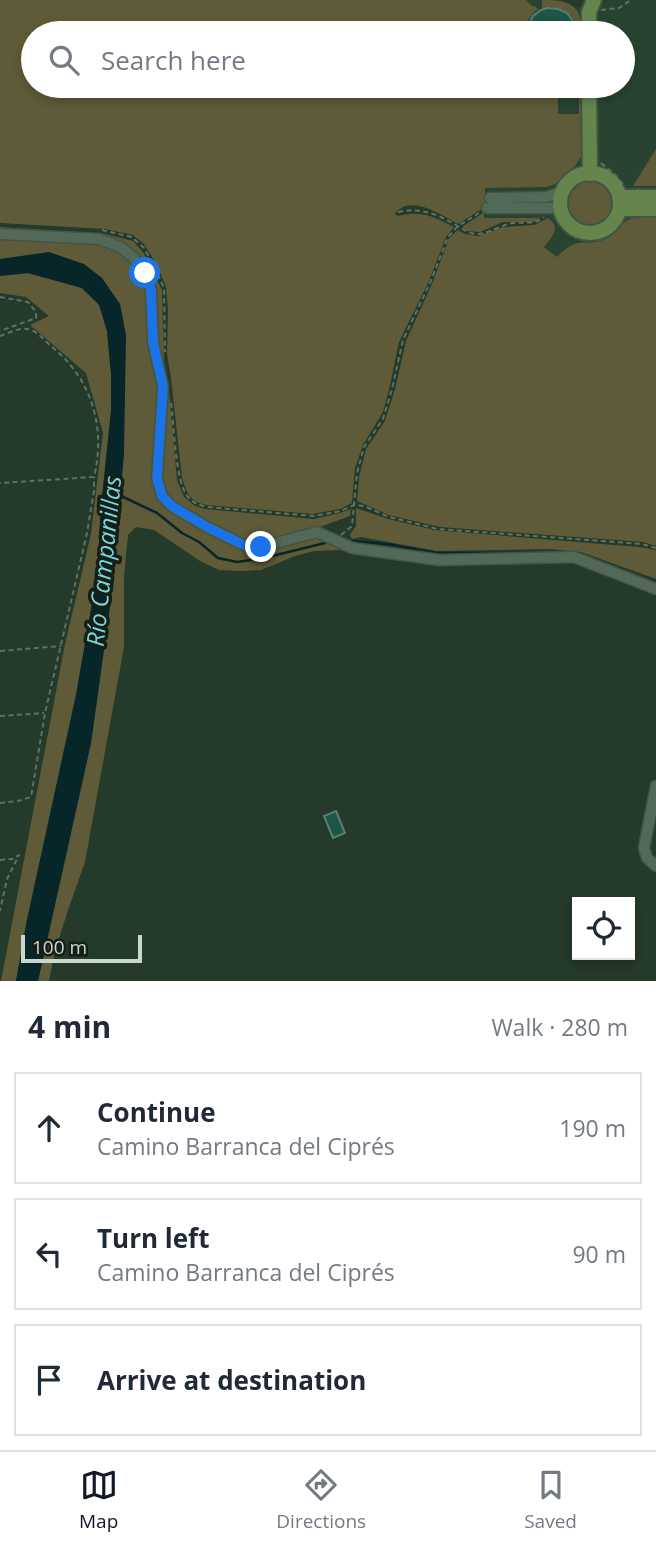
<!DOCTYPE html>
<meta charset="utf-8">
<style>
:root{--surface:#fff;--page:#f6f6f7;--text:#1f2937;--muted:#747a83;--line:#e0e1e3;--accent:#111827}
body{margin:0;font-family:"Open Sans",sans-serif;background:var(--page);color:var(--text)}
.controls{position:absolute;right:21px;bottom:21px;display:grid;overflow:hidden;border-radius:0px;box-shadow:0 4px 10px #0003}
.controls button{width:63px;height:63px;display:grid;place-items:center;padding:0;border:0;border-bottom:2px solid var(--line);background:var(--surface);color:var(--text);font:35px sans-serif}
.scale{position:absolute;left:21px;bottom:18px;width:121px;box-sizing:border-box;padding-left:7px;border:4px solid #cad7cd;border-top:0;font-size:19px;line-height:24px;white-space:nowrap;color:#cad7cd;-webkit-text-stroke:5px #151e17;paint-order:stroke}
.stop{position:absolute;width:21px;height:21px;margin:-16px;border:5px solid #1a73e8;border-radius:50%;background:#fff}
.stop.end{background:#1a73e8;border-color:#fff;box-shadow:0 2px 7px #0008}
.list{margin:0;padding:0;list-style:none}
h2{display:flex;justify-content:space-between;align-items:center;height:91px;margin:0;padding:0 28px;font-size:30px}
h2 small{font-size:23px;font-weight:400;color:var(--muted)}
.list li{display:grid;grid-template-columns:46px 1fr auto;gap:21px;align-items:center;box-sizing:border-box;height:112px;margin:0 14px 14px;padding:0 14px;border:2px solid var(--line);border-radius:0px}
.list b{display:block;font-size:26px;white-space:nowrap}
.list p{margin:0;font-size:23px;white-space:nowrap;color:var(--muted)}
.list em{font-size:23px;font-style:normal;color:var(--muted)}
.icon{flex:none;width:38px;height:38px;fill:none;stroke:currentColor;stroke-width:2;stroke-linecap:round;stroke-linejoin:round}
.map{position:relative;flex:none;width:656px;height:981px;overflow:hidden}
.search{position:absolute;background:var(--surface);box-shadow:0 4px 10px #0003;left:21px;right:21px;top:21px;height:77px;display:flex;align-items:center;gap:18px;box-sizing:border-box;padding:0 24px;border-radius:38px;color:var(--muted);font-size:26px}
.sheet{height:469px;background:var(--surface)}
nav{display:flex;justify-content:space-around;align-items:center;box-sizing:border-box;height:98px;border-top:2px solid var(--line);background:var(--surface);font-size:19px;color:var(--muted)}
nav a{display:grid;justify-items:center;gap:4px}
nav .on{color:var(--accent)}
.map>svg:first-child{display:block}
</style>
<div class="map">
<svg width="656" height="981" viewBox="0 0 656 981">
<rect width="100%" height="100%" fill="#243a2a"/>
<path fill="#284430" d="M524 0H560L573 7 597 6 607 0H656V218H637L628 220 614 233 605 239 595 242H577L570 245 557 257 544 247 555 233 548 218H484V188L523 86H623V33H524Z"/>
<g fill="#5f5b38">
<path d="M0 0H526L532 6 536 7 538 9C530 15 525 23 524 33H33V86H558V114H579V86H581L582 155 575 166 555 184 547 187 485 188V207L458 224C442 215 409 193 395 214L398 216C420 210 434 216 454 227L446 237 429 281 399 342 389 390 383 412 363 445 355 468 352 503 340 509 313 514 206 505C189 501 187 493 182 478L171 378 167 354 168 310 166 287 157 265 144 244 133 235 105 229 0 223Z"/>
<path d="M542 0C555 0 574 0 579 15 581 20 580 28 580 33H579C576 13 561 5 542 8Z"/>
<path d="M656 149V186H633Z"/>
<circle cx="590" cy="204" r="24"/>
<path d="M484 212V218H540L533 222H503L480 232 467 231 462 227Z"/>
<path d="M548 218C562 228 552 237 544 247L557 257C579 233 585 249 607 238 615 233 620 224 628 220 635 216 648 218 656 218V546L643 542 440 527 389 515 357 501 359 477 366 449 385 421 395 389 406 341 432 284 449 238 458 230 465 234 478 236 503 227 534 225Z"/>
<path d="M0 227 105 234 133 241 143 252 162 290 164 361 169 391 177 480 184 497 195 506 205 509 314 519 340 513 351 509 350 516 317 528 256 544 232 537 173 504 164 493 161 480 164 438 155 321 157 299 146 271 119 243 0 231Z"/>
<path d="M0 237 97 242 112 247 128 257 139 271 147 288 158 382 157 493 238 546 316 538 329 542 340 550 314 551 295 556 261 570 240 571 219 570 200 561 154 530 136 527 128 535 124 577V647L85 862 67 913 54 955 49 981H38L91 743 110 606 124 453 102 278 8 259H0Z"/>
<path d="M28 273 82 288 99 304 107 331 111 374V411L101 507 97 575 76 695 27 920 16 981H1L65 644 91 534 103 433 86 373 30 325 49 316 26 297 0 293V276Z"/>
<path d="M356 508 388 519 434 530 639 547 656 550V579L581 552 549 549 437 551 361 537 352 539 350 535 356 526Z"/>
</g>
<path fill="#072629" d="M49 252 84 264 102 278 120 304 126 335 124 453 110 606 91 743 38 981H16L27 920 76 695 97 575 101 507 111 411V374L107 331 99 305 82 288 28 273 0 276V259Z"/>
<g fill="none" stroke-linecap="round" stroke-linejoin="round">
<g stroke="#072629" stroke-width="2.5">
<path d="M119 495 157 513 182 533 199 542 218 558 237 562 264 558 325 543"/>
<path d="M352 541 387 544 436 553H563"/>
<path d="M593 560 656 583"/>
</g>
</g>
<g fill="#1e5549" stroke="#5d7d74" stroke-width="2">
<path d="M547 8 558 9 567 13 574 22 577 33H527L528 25 533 16 541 10Z"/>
<path d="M336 811 345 833 333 838 324 816Z"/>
</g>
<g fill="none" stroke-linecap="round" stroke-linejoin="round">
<defs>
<g id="street">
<path d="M490 198 546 197 563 192"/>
<path d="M487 208H555L563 215"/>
<path d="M0 234 99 239 120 247 133 257 145 273 151 290 153 342 163 387 157 478 162 496 171 506 207 527 246 546 261 547 317 532 352 548 439 560 574 557 656 589"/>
<path d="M656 786 644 848 647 858 656 866"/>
</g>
<g id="secondary">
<path d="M589 33V12L594 0"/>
<path d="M589 86 590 174"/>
<circle cx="590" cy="203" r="30"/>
<path d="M619 197H656"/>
<path d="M620 209H656"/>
</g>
</defs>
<use href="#street" stroke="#415447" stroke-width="13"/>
<use href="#secondary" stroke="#415447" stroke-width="18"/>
<g stroke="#5f7264" stroke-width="2" stroke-dasharray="5 3.5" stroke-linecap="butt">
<path d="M601 10 619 8 631 0"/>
<path d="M601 163 614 174 624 186"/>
<path d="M398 212C420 207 437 214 456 225 463 229 467 233 476 234 489 234 500 225 513 223 525 222 534 225 544 217"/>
<path d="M102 230 132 237 144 248 155 268 164 288 165 352"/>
<path d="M0 297 28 302 36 312V318L0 331"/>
<path d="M0 336C9 333 21 326 31 330 38 332 46 342 52 347 92 379 106 428 94 477L0 483"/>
<path d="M171 403C174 424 175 482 188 497 193 503 199 505 207 507L314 516 341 511 354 505 364 506 389 517 438 529 642 544 656 548"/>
<path d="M341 535 352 526 357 473 364 447 383 419 392 389 403 340 430 283 448 237 458 226 479 213"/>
<path d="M0 651 61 646"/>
<path d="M0 716 44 713"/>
<path d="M0 803 18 801 31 797 45 713 87 533 94 491V477"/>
<path d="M0 860 12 859 19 855 7 879 0 911"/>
</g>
<use href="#street" stroke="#526958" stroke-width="10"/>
<use href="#secondary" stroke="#65854d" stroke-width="14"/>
</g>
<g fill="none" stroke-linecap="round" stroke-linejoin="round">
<path stroke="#1a73e8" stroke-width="9" d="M145 273 151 290 153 342 163 387 157 478 162 496 172 506 207 527 246 546 261 547"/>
</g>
<g text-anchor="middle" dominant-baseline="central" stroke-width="7" stroke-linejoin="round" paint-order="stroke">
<g font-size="24" font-style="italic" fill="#78d7de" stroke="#151e17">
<text transform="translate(103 561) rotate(-84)">Río Campanillas</text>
</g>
</g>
</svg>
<div class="controls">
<button><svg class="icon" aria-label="locate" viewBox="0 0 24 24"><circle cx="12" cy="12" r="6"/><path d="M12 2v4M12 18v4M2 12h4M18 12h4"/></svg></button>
</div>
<div class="scale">100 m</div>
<div class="stop" style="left:145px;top:273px"></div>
<div class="stop end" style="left:261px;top:547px"></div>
<div class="search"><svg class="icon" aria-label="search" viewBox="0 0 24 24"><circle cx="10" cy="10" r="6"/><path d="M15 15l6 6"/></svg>Search here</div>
</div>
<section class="sheet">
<h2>4 min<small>Walk · 280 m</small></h2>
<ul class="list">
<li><svg class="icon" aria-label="ahead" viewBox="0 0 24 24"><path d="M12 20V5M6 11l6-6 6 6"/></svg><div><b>Continue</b><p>Camino Barranca del Ciprés</p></div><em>190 m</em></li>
<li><svg class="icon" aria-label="left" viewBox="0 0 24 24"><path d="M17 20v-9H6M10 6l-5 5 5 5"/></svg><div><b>Turn left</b><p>Camino Barranca del Ciprés</p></div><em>90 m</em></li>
<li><svg class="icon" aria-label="arrive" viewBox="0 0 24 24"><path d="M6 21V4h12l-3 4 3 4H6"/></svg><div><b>Arrive at destination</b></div></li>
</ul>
</section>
<nav>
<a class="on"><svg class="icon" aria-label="map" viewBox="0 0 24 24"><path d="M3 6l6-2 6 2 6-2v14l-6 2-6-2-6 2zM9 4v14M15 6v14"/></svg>Map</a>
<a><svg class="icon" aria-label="directions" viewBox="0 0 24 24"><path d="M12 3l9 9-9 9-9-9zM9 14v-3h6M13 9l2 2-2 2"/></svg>Directions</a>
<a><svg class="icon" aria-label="saved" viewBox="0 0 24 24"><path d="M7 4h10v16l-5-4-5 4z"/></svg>Saved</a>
</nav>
